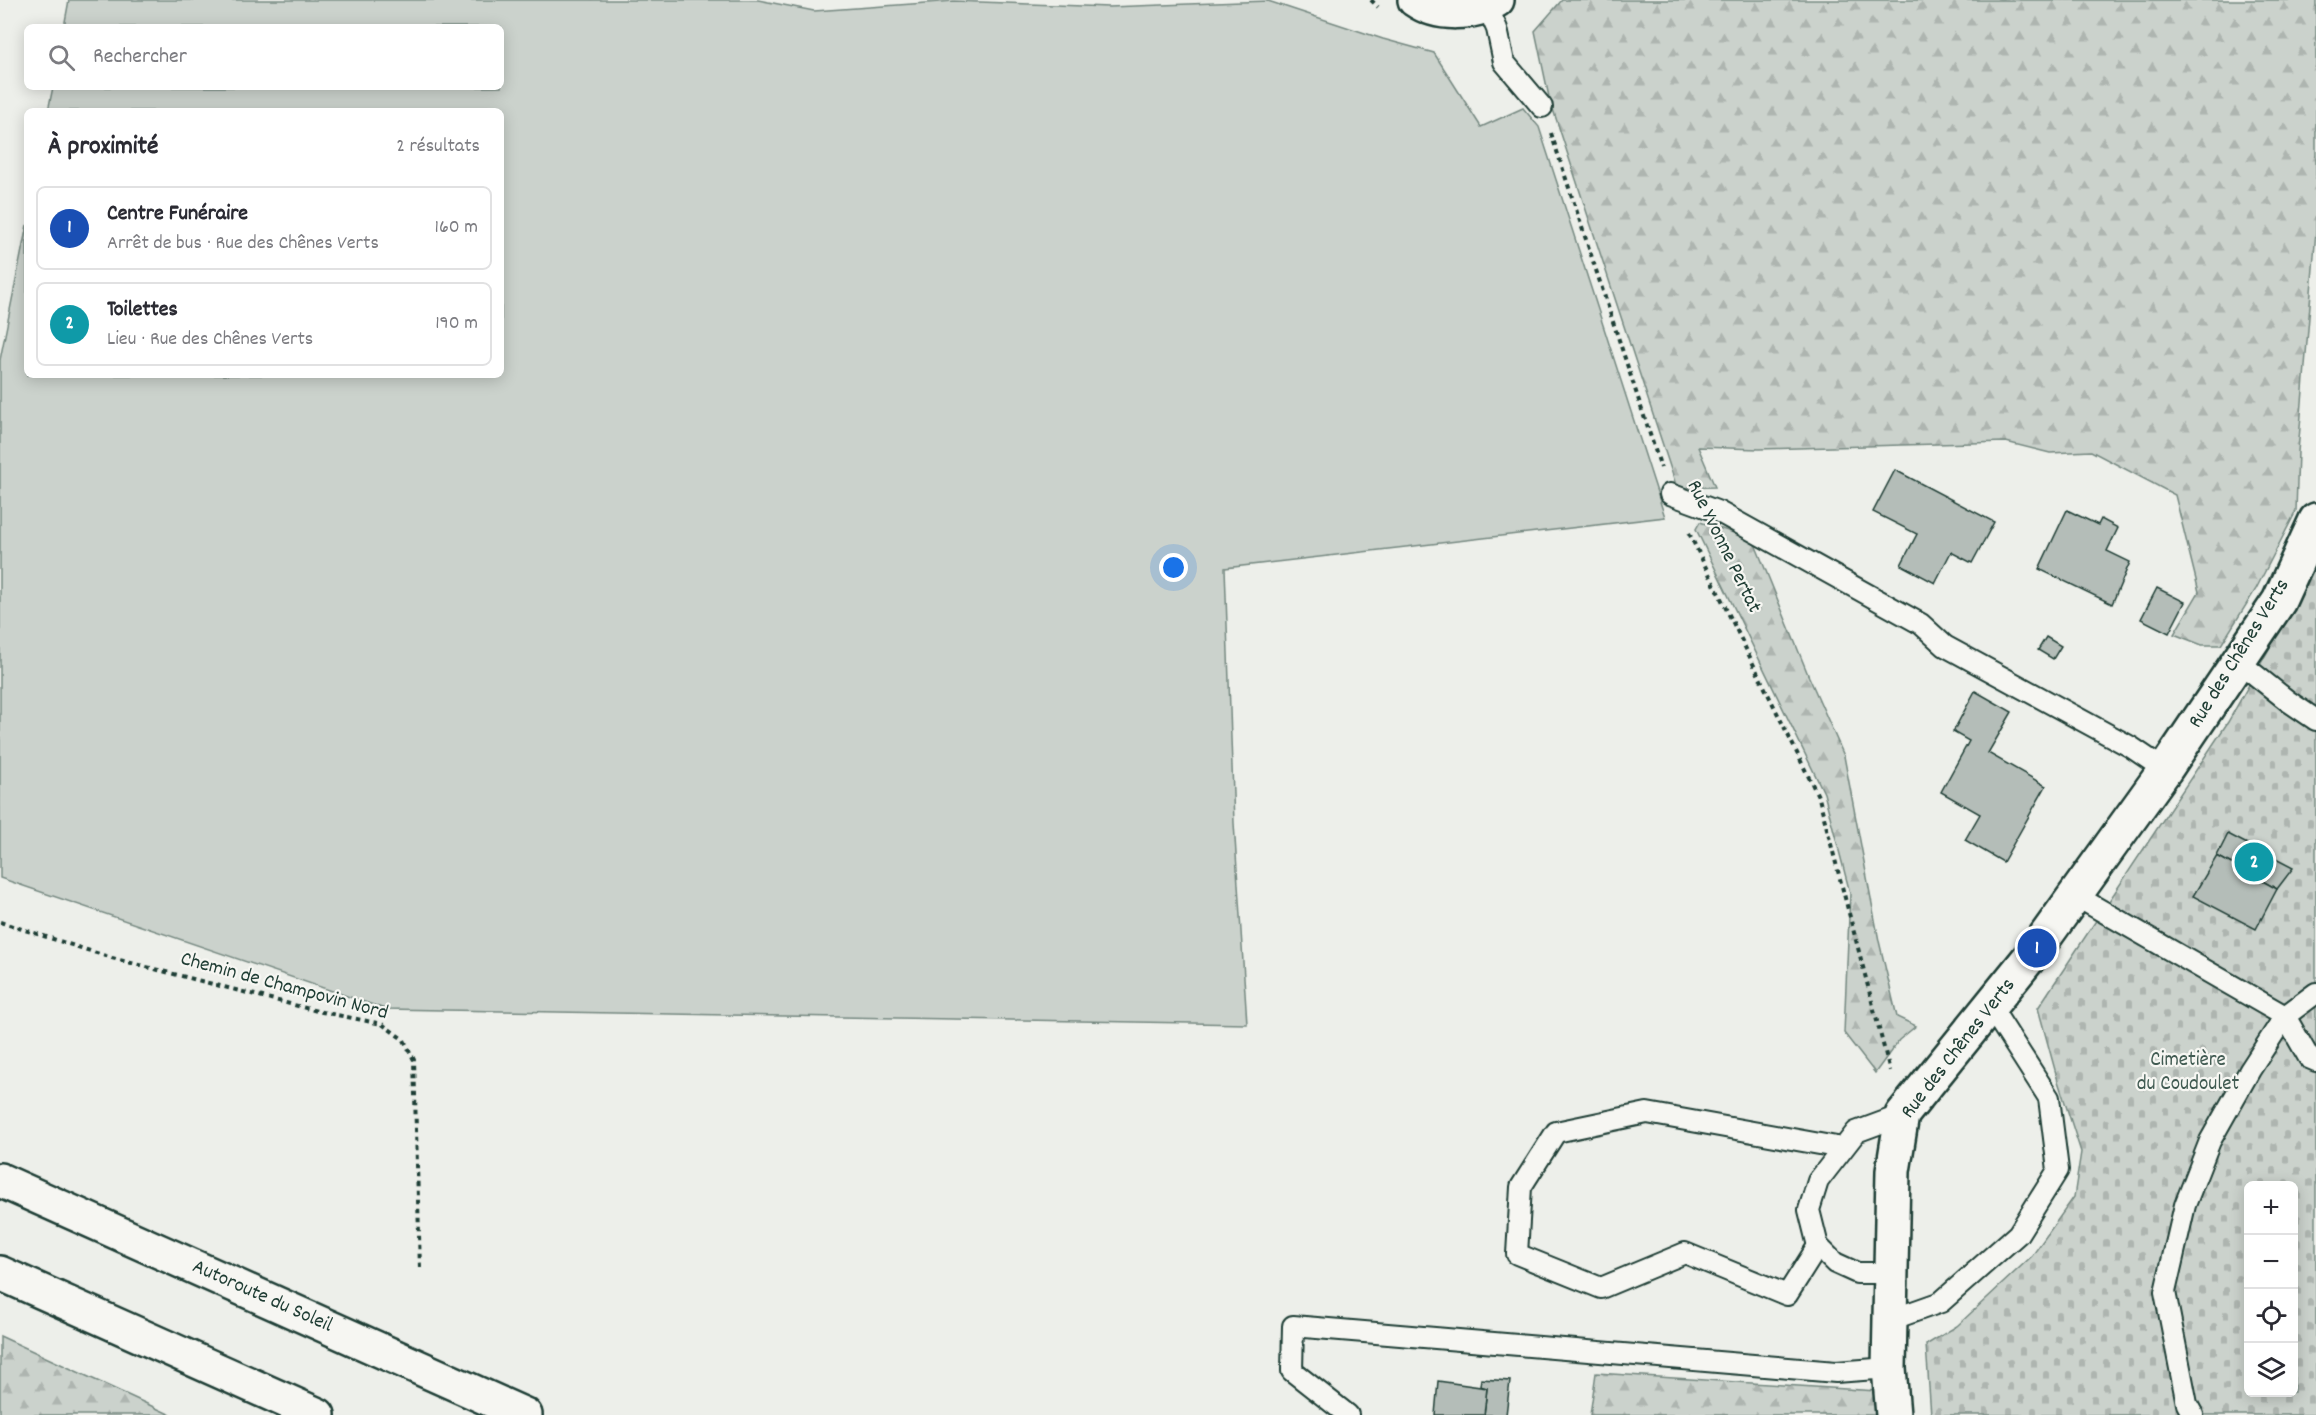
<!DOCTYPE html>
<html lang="fr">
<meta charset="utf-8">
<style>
:root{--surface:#fff;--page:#f2f2f3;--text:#2b2b33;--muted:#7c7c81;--line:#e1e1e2;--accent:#d1495b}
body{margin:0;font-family:Dekko,sans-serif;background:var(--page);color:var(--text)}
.controls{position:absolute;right:18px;bottom:18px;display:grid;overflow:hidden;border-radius:9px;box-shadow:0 3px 15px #0003}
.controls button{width:54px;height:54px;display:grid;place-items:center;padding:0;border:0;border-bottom:2px solid var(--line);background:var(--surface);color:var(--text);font:30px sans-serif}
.you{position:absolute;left:1174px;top:568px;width:21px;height:21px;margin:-15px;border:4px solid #fff;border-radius:50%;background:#1a73e8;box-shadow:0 0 0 9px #1a73e833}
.badge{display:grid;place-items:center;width:39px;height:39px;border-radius:50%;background:var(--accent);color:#fff;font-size:20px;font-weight:700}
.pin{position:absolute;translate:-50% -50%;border:3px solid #fff;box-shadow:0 2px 6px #0006}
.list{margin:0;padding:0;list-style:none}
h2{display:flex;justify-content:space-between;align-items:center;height:78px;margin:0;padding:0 24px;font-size:26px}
h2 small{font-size:20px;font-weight:400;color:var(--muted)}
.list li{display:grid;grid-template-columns:39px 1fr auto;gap:18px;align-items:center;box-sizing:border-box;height:84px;margin:0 12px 12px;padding:0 12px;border:2px solid var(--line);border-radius:9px}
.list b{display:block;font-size:22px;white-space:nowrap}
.list p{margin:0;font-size:20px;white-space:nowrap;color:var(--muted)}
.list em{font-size:20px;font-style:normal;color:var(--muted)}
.icon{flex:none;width:33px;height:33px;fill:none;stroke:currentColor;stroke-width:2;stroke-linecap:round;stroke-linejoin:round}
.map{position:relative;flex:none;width:2316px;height:1415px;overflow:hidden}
.search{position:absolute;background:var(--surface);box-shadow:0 3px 15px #0003;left:24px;top:24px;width:480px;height:66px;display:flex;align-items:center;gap:15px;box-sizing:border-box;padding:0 21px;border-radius:9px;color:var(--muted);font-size:22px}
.panel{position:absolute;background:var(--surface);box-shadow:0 3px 15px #0003;left:24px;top:108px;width:480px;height:270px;border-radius:9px}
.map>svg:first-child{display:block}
</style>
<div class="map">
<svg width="2316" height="1415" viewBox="0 0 2316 1415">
<defs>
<pattern id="forest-firs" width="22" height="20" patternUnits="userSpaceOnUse" patternTransform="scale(1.5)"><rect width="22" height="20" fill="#cbd2cc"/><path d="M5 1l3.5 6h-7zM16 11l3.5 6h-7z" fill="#aeb5b0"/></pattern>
<pattern id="cemetery-stones" width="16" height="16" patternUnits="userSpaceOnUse" patternTransform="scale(1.5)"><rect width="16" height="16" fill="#cbd2cc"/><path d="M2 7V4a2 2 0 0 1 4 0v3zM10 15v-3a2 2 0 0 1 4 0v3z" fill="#aeb5b0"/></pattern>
</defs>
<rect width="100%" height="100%" fill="#edefea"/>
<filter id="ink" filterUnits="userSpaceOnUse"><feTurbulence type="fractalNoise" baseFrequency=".0167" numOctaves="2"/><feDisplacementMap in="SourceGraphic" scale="12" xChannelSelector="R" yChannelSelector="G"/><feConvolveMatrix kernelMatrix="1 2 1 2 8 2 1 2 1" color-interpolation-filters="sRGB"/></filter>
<g filter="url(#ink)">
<path fill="#cbd2cc" stroke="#758880" stroke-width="1.5" d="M69 0H758L814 11 954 1 1109 7 1268 1 1383 39 1434 53 1481 127 1523 108 1539 127 1665 517 1225 568 1234 823 1247 1024 385 1009 0 878V360L27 225V375H501V111H48L53 87H501V27H64Z"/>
<g fill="url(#forest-firs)" stroke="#758880" stroke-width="1.5">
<path d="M1562 0H2316V231L2298 452 2296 511 2256 589 2221 645H2202L2174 634 2199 592 2175 495 2091 451 2050 453 2006 442 1759 449 1698 447 1715 487 1677 488 1549 97 1535 31Z"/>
<path d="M1700 522 1753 539 1809 677 1844 756 1879 941 1897 1017 1916 1026 1899 1040 1875 1073 1844 1033 1850 893 1824 793 1696 529Z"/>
<path d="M0 1336 171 1415H0Z"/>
<path d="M1596 1373 1877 1391 1879 1415H1590Z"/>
</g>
<path fill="url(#cemetery-stones)" stroke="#758880" stroke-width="1.5" fill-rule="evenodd" d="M2316 549V1415H1931L1926 1345 1957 1326 2032 1256 2074 1197 2081 1152 2058 1081 2038 1008 2228 722 2269 649ZM2248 1186H2294V1392H2248Z"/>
<g fill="#b4bdb8" stroke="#1f3d34" stroke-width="1.5">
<path d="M1895 470 1994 522 1972 563 1951 552 1935 583 1901 565 1917 534 1873 512Z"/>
<path d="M2067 510 2098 525 2101 519 2118 528 2107 551 2130 562 2112 604 2039 569Z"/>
<path d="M2157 588 2185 602 2169 633 2141 619Z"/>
<path d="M2046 637 2061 646 2053 659 2038 650Z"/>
<path d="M1975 691 2012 712 1988 753 2046 786 2003 862 1965 840 1980 814 1941 792 1969 741 1953 732Z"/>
<path d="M2228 834 2293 868 2277 889 2217 856Z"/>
<path d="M2217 856 2277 889 2256 929 2193 896Z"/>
<path d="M1481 1379 1510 1381 1506 1415H1484L1487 1388 1480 1386Z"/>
<path d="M1438 1381 1487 1388 1484 1415H1435Z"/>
</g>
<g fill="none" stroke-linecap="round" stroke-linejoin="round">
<defs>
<g id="service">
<path d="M1487 6 1497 29 1504 62 1542 107"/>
<path d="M1670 494 1719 512 1921 624 1945 646 2131 747 2165 770"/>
<path d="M2239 662 2288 701 2316 720"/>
<path d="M2076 896 2285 1016 2309 1058 2316 1061"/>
<path d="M1818 1246 1787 1295 1685 1253 1601 1288 1517 1254 1521 1187 1556 1132 1647 1113 1842 1148"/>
<path d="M1891 1273H1857L1835 1263 1818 1246 1809 1210 1818 1181 1856 1132 1902 1115"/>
<path d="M1890 1320 1941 1302 2018 1234 2058 1170 2049 1098 1990 1006"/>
<path d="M1348 1415 1292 1371 1293 1326 1836 1372 1889 1368"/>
<path d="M2193 1415 2187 1404 2165 1292 2185 1205 2210 1141 2250 1070 2285 1016 2316 993"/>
</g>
<path id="minor" d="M1893 1415 1889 1368 1893 1171 1902 1115 2037 948 2165 770 2279 601 2316 520"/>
<path id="tertiary" d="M1415 0C1438 16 1473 15 1497 0"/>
<g id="motorway">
<path d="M0 1180 525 1415"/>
<path d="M0 1273 318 1415"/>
</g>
</defs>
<use href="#service" stroke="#1f3d34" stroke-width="24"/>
<use href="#minor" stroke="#1f3d34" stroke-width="38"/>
<use href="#tertiary" stroke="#1f3d34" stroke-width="38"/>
<use href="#motorway" stroke="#1f3d34" stroke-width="38"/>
<g stroke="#1f3d34" stroke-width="4" stroke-dasharray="4.5 4.5" stroke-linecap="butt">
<path d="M1371 0 1378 7"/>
<path d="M1551 133 1661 468"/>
<path d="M1689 533 1819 798 1890 1071"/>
<path d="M0 922 112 958 317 1011 382 1024 404 1040 414 1060 420 1269"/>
</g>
<use href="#service" stroke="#f6f6f2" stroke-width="20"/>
<use href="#minor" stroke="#f6f6f2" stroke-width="33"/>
<use href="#tertiary" stroke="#f6f6f2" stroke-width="33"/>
<use href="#motorway" stroke="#f6f6f2" stroke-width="33"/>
</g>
</g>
<g text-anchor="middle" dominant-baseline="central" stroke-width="4.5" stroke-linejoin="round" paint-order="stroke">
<g font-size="21" fill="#1f3d34" stroke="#f6f6f2">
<text transform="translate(1723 547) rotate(64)">Rue Yvonne Pertat</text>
<text transform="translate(2240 654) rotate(-58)">Rue des Chênes Verts</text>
<text transform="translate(284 987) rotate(15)">Chemin de Champovin Nord</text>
<text transform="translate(1959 1049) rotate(-52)">Rue des Chênes Verts</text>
<text transform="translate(262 1297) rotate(24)">Autoroute du Soleil</text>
</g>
<g font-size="21" fill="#415b52" stroke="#f6f6f2">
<text x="2188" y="1061">Cimetière<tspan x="2188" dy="24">du Coudoulet</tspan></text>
</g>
</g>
</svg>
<div class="controls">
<button>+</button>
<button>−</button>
<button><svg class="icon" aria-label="locate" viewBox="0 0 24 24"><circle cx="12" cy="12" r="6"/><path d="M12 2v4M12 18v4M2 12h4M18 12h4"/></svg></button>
<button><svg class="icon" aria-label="layers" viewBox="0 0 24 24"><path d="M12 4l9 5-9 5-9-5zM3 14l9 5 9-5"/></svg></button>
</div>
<div class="you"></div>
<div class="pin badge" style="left:2037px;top:948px;background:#1a4fb4">1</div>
<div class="pin badge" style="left:2254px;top:862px;background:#0f9aa8">2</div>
<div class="search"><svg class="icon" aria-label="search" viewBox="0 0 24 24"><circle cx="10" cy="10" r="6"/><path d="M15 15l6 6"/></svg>Rechercher</div>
<section class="panel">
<h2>À proximité<small>2 résultats</small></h2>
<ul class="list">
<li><span class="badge" style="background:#1a4fb4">1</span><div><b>Centre Funéraire</b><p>Arrêt de bus · Rue des Chênes Verts</p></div><em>160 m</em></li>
<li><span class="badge" style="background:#0f9aa8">2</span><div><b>Toilettes</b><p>Lieu · Rue des Chênes Verts</p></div><em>190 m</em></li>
</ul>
</section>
</div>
